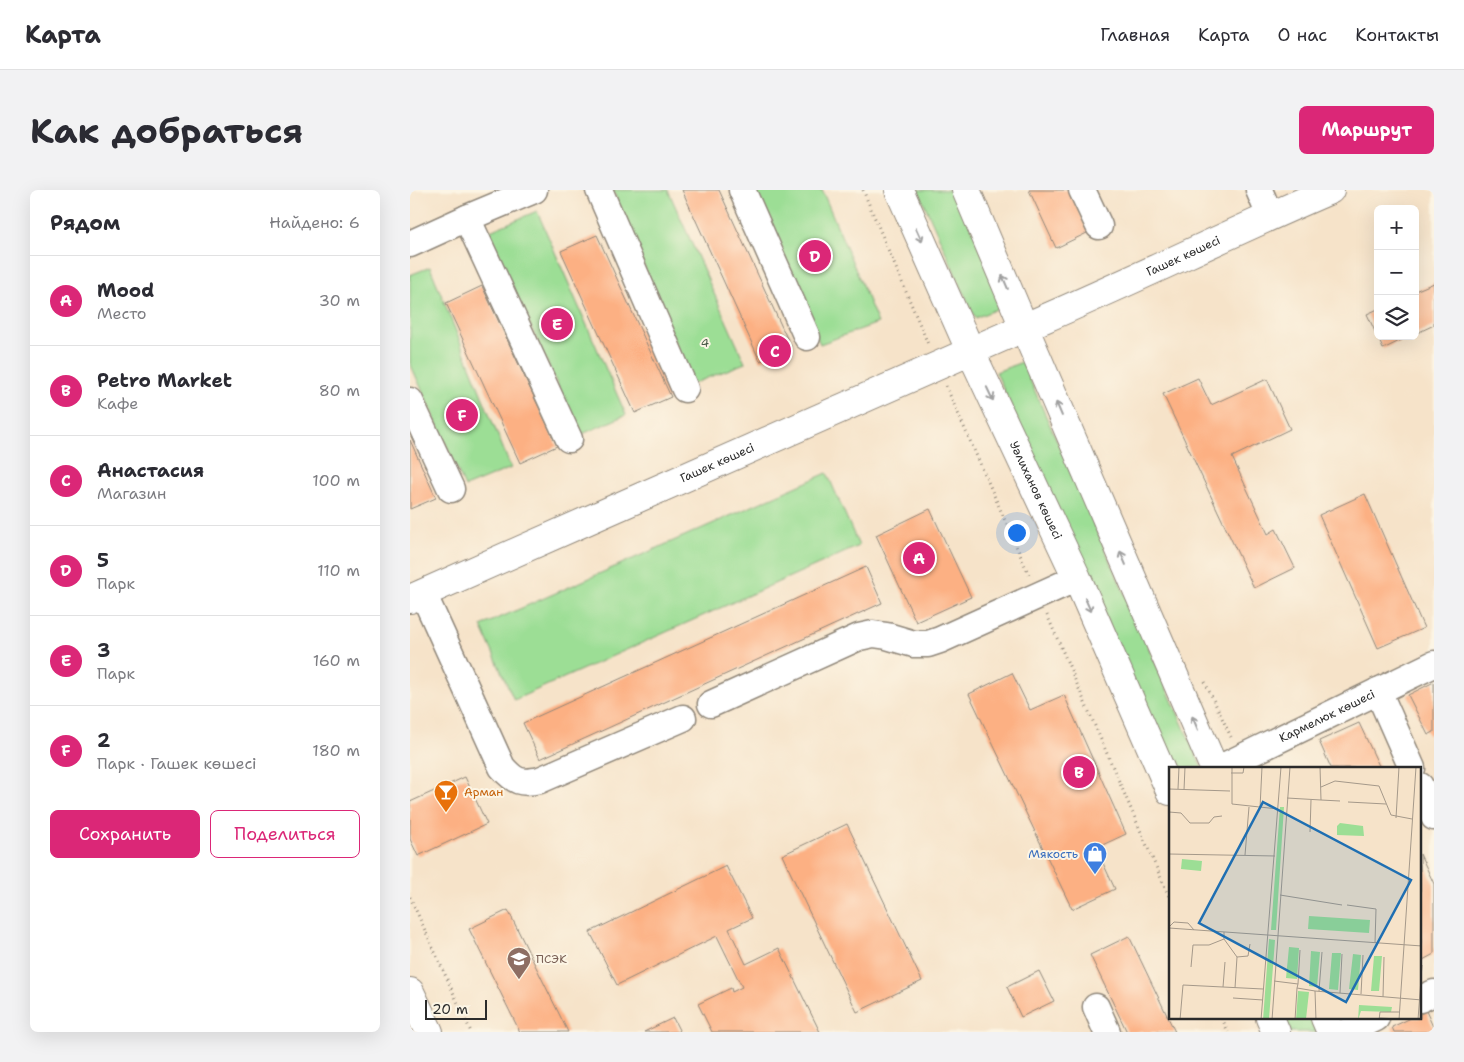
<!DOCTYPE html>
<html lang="ru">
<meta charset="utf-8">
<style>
:root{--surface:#fff;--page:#f2f2f3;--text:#2b2b33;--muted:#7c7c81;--line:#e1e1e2;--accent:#db2777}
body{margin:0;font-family:"Shantell Sans",sans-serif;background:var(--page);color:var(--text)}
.controls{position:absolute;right:15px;top:15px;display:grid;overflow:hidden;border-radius:8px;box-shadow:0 5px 20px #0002}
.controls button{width:45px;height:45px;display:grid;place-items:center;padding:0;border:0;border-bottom:1px solid var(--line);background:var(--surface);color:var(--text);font:25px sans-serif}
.scale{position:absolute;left:15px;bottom:12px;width:62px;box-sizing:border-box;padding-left:5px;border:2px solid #2b2b2b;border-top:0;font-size:14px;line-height:18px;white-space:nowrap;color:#2b2b2b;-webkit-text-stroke:4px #fcf5e5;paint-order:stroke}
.you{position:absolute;left:606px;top:342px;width:18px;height:18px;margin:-12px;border:4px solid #fff;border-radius:50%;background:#1a73e8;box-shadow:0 0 0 8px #1a73e833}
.badge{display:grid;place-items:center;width:32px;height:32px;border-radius:50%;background:var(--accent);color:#fff;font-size:16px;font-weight:700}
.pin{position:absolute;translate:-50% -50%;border:2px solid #fff;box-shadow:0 1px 5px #0006}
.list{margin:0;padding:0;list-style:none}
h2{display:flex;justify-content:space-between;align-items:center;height:65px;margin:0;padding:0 20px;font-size:21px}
h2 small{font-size:16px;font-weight:400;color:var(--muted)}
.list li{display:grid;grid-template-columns:32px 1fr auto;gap:15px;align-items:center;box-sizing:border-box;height:90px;padding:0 20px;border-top:1px solid var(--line)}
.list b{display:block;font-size:19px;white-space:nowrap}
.list p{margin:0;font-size:16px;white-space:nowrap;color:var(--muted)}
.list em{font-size:16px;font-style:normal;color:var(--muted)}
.actions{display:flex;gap:10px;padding:15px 20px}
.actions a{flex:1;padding:11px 0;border:1px solid var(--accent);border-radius:8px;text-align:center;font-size:18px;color:var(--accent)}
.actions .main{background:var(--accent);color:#fff}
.icon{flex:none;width:28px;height:28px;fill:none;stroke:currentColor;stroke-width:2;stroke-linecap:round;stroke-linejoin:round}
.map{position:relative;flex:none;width:1024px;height:842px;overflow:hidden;border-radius:8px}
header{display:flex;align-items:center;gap:30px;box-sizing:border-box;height:70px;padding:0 25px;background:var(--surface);border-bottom:1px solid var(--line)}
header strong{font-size:24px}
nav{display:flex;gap:28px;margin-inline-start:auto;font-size:18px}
.intro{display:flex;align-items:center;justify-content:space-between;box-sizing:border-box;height:120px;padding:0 30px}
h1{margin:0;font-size:35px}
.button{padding:12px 22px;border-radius:8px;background:var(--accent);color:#fff;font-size:18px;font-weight:700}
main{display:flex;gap:30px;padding:0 30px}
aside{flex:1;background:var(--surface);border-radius:8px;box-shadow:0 5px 20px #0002}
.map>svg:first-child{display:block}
</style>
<header>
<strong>Карта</strong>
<nav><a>Главная</a><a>Карта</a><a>О нас</a><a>Контакты</a></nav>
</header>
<div class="intro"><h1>Как добраться</h1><a class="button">Маршрут</a></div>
<main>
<aside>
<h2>Рядом<small>Найдено: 6</small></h2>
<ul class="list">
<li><span class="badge">A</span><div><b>Mood</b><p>Место</p></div><em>30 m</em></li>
<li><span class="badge">B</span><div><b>Petro Market</b><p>Кафе</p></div><em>80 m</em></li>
<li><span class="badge">C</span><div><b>Анастасия</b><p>Магазин</p></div><em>100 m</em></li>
<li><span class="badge">D</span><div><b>5</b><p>Парк</p></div><em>110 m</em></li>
<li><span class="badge">E</span><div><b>3</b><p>Парк</p></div><em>160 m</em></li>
<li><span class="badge">F</span><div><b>2</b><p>Парк · Гашек көшесі</p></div><em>180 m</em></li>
</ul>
<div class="actions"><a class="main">Сохранить</a><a>Поделиться</a></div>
</aside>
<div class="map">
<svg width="1024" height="842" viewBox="0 0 1024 842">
<rect width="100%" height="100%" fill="#fcf5e5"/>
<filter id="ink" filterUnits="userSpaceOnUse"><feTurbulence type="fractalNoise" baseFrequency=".02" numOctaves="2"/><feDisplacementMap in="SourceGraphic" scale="10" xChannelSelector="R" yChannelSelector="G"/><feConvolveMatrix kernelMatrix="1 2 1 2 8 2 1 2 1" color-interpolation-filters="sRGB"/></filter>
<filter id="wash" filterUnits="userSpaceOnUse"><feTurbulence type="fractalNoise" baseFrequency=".0096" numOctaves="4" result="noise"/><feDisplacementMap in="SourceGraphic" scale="20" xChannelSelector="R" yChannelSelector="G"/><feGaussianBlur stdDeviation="1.12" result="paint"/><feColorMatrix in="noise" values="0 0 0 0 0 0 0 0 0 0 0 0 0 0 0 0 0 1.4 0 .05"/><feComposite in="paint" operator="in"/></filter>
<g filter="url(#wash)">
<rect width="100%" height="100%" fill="#f6e3c9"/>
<g fill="#9cde95" stroke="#648460">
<path d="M203 0H258L335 173 282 194Z"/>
<path d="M340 0H412L468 133 410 154Z"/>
<path d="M508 0H545L596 115 565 128Z"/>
<path d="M127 21 216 225 170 245 78 42Z"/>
<path d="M20 77 101 278 55 297 0 173V85Z"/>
<path d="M612 172 792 578H762L586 182Z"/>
<path d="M417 283 449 356 104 510 71 436Z"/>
<path d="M874 828H903L909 842H880Z"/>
</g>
<g id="blocks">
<g fill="#fcb083">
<path d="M272 0H309L381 157 350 171Z"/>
<path d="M619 0H659L679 42 646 58Z"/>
<path d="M187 45 261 207 225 223 151 61Z"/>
<path d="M1024 93V135L1005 144V101Z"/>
<path d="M72 96 147 256 110 273 36 113Z"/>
<path d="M968 119V146H1000L973 159 957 124Z"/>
<path d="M788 188 801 215 857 189 880 239 822 267 858 344 866 339 885 378 844 398 753 204Z"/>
<path d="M0 250 26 308 0 319Z"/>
<path d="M955 304 1014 438 968 458 909 325Z"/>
<path d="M520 319 561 407 506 432 466 345Z"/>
<path d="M456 377 472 413 130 569 113 533Z"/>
<path d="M602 483 620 520 654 505 716 644 686 658 705 699 662 719 559 504Z"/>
<path d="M1024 492V542L1018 545 998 505Z"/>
<path d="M949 533 970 578H921L909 551Z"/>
<path d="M55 587 77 634 8 666 0 649V612Z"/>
<path d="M437 634 512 791 447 822 372 665Z"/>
<path d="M1010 664 1024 694V764L1011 771Z"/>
<path d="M316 676 342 728 319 739 336 774 369 758 410 842H302L288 814 321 798 322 802 332 797 307 746 207 795 180 742Z"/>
<path d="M98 720 158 842H110L59 739Z"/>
<path d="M719 746 765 842H717L680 765Z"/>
<path d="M629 781 644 811 611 827 597 797Z"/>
<path d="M1016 821 1024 839V842H984L982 837 1001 828H1010V824Z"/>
<path d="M263 828 270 842H234Z"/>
</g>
</g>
</g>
<g filter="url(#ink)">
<use href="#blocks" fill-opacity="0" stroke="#90877a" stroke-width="1"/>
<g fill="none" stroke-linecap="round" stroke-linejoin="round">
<defs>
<g id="minor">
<path d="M189 0 275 199"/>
<path d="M332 0 397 147"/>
<path d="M672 0 689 36"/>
<path d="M849 0 860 26"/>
<path d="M57 28 159 249"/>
<path d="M0 54 57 28 124 0"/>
<path d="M0 211 41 299"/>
<path d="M13 403 92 577C105 592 111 594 130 590L273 528"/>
<path d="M968 501 1002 578"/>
<path d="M301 514 449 447 463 444 477 446 504 454H518L530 450 667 388"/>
<path id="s1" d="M810 578 1024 474"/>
<path d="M1010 596 1024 627"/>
<path d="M1010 809 1024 803"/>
<path d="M686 817 697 842"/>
<path d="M937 842 966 828"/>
</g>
<g id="major">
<path id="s2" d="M489 0 560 160 667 388 760 601"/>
<path d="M556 0 614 137 804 578"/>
<path id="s3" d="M0 409C210 317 419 222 629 131 727 89 822 42 920 0"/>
<path d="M0 802 19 842"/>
<path d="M860 828 866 842"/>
<path d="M915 828 921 842"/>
</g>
</defs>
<use href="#minor" stroke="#90877a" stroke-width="29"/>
<use href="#major" stroke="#90877a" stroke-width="30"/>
<g stroke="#90877a" stroke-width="3" stroke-dasharray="1 4" stroke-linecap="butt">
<path d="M453 0 518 154"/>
<path d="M536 196 619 385"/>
<path d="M637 425 760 709"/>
<path d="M795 492 821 547"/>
<path d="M0 707 61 842"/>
<path d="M812 828 818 842"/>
</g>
<use href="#minor" stroke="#fff" stroke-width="26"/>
<use href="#major" stroke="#fff" stroke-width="28"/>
</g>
<defs><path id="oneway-shaft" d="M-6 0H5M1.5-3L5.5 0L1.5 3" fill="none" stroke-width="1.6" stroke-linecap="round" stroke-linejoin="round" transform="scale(1.25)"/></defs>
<g stroke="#a0a0a0">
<use href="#oneway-shaft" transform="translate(509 45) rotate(66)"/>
<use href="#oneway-shaft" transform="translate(595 92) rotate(-113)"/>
<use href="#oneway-shaft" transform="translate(580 204) rotate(65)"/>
<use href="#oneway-shaft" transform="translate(649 219) rotate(-113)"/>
<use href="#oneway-shaft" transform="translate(713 368) rotate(-113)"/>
<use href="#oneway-shaft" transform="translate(678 415) rotate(66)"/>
<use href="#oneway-shaft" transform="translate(785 533) rotate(-113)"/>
</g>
</g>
<defs>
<symbol id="bar-pin" viewBox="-11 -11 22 30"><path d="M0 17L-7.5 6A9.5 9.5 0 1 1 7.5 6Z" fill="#e8710a" stroke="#fcf5e5"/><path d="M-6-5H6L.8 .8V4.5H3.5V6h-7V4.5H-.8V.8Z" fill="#fff"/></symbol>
<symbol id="shop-pin" viewBox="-11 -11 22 30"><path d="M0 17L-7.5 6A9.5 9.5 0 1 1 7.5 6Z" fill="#3f7fe0" stroke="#fcf5e5"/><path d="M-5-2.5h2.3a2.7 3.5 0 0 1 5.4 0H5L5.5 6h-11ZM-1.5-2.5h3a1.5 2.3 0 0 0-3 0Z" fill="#fff"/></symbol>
<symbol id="university-pin" viewBox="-11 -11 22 30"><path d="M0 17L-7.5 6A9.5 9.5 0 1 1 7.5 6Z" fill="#8d6e63" stroke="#fcf5e5"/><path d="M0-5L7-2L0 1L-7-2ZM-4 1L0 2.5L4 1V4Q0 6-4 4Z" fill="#fff"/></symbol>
</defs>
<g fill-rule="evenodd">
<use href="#bar-pin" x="22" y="588" width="28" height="38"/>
<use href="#shop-pin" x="671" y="650" width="28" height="38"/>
<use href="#university-pin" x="95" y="755" width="28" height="38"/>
</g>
<g text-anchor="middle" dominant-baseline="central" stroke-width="4" stroke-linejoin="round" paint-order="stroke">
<g font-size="12" fill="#2b2b2b" stroke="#fcf5e5">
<text stroke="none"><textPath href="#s3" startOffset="846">Гашек көшесі</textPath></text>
<text stroke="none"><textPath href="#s3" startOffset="336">Гашек көшесі</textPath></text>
<text stroke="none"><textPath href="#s2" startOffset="330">Уәлиханов көшесі</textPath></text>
<text stroke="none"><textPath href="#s1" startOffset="119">Кармелюк көшесі</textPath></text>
</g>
<g font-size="12" fill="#475846" stroke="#fcf5e5">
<text x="295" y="153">4</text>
</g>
<g font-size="12" fill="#c56008" stroke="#fcf5e5" text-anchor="start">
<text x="54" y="602">Арман</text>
</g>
<g font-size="12" fill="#366cbe" stroke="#fcf5e5" text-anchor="end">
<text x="668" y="664">Мякость</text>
</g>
<g font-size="12" fill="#785e54" stroke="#fcf5e5" text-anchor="start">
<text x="126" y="769">ПСЭК</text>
</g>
</g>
<g transform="translate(759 577)">
<rect width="252" height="252" fill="#f6e3c9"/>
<path d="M111 40H115L107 163H102ZM171 56 194 59 195 69 168 68V59ZM13 92 33 94 32 104 12 102ZM140 149 201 153 200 166 139 162ZM100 172 106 173 100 252 94 253ZM120 180 130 181 128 212 117 211ZM142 184 151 185 148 220 140 219ZM163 186H172L169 223 160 222ZM184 187 192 188 189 223 180 222ZM205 189H213L210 224H202ZM129 224 140 225 137 252 127 253ZM190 238 223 240 222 245 192 244 189 253Z" fill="#9cde95"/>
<path fill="none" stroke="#a5998a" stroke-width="1" d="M63 0V37L109 42M62 6H74L75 0M152 20 166 14 210 19 222 48 243 52M0 22 61 24M9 22 10 0M15 23 16 0M118 31 152 33 151 0M152 33 171 34M179 35 217 37M91 41 93 0M0 45 12 46 21 56H40L45 50 53 49M227 51 230 0M141 65 142 33M0 87 106 89M76 88 80 40M111 128 173 138M178 138 207 142 206 176M0 160 5 155 19 156 25 163M0 161 253 179M55 165V172L68 190 66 221M0 181V202M68 190 79 189 81 177M22 200 24 178H40L55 172M105 214 129 217 128 221 146 224 253 233M129 217 131 183M54 220 56 195M146 224 147 253M150 224 153 185M171 226 173 187M192 227 194 188M214 230 215 190M64 231 94 233M210 251 230 252M11 253 14 218 94 222M92 253 112 0M103 253 121 0M126 253 128 221M210 253 211 245H230M230 253 247 0M249 253 253 198"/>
<path fill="#1f6fb2" fill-opacity="0.15" stroke="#1f6fb2" stroke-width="2.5" d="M94 35 242 113 177 235 30 156Z"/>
<rect width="252" height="252" fill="none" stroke="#2b2b2b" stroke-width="2.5"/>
</g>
</svg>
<div class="controls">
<button>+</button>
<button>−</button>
<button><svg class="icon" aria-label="layers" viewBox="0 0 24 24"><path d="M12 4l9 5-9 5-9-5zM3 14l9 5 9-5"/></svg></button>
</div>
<div class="scale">20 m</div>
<div class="you"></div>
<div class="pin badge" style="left:509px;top:368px">A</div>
<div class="pin badge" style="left:669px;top:582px">B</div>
<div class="pin badge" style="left:365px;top:161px">C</div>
<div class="pin badge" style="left:405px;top:66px">D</div>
<div class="pin badge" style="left:147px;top:134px">E</div>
<div class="pin badge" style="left:52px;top:225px">F</div>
</div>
</main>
